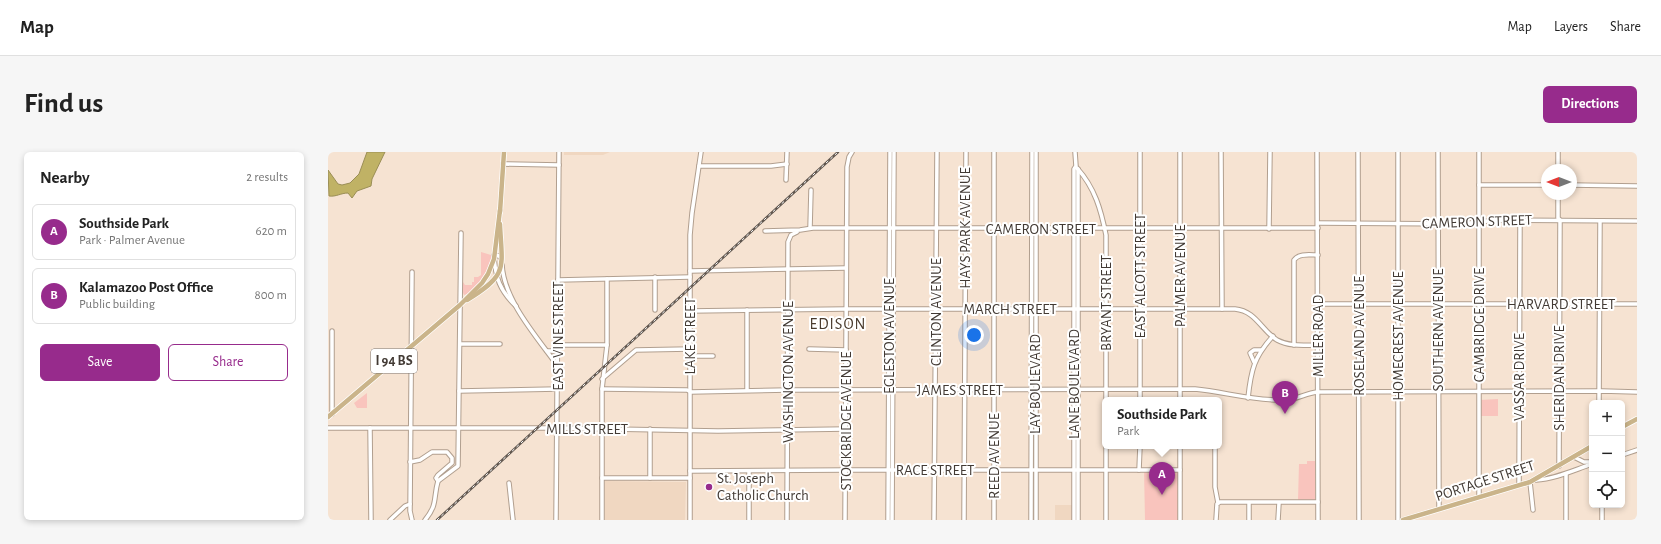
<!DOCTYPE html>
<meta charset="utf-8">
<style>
:root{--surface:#fff;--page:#f6f6f6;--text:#222;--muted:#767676;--line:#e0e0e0;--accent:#972b8c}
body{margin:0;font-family:"Alegreya Sans",sans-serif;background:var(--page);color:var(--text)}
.controls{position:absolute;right:12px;bottom:12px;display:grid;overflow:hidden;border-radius:6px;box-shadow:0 2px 6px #0003}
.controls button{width:36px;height:36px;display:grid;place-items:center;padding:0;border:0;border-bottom:1px solid var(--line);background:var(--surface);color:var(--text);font:20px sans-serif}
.compass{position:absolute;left:1213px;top:12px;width:36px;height:36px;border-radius:50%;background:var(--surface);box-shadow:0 2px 6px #0003;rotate:270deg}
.you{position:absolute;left:646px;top:183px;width:14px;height:14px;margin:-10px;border:3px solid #fff;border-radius:50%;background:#1a73e8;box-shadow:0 0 0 6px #1a73e833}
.badge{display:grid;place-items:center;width:26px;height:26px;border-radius:50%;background:var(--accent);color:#fff;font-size:13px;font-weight:700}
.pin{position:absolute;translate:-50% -33px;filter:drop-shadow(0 1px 2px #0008)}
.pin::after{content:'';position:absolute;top:21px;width:14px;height:12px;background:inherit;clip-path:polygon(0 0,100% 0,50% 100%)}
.popup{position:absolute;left:774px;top:245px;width:120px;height:52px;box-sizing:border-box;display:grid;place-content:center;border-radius:6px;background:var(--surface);filter:drop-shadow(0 1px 3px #0005);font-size:13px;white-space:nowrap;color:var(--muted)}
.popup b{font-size:15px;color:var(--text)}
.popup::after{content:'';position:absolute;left:50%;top:100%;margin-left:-8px;border:8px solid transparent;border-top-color:var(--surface)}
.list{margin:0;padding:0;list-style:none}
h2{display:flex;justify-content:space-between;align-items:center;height:52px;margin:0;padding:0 16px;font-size:17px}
h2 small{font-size:13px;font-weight:400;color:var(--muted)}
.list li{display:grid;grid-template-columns:26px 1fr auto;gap:12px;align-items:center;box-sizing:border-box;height:56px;margin:0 8px 8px;padding:0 8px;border:1px solid var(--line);border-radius:6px}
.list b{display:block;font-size:15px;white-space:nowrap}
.list p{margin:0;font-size:13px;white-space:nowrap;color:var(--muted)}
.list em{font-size:13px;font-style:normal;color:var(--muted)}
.actions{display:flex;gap:8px;padding:12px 16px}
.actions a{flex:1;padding:9px 0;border:1px solid var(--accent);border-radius:6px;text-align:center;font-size:14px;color:var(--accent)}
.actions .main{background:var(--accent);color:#fff}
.icon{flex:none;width:22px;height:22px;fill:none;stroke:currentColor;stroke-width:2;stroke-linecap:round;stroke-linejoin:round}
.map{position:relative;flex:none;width:1309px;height:368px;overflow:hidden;border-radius:6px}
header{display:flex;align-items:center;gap:24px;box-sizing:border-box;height:56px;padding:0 20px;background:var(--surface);border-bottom:1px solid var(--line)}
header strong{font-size:19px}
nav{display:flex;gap:22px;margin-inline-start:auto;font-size:14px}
.intro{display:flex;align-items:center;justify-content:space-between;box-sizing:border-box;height:96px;padding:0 24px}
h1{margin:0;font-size:28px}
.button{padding:10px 18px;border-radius:6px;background:var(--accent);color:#fff;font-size:14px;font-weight:700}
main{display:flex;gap:24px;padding:0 24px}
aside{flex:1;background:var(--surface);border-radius:6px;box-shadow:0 2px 6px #0003}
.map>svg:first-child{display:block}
</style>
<header>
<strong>Map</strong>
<nav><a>Map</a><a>Layers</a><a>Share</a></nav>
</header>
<div class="intro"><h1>Find us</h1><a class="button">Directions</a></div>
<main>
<aside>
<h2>Nearby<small>2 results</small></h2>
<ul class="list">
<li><span class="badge">A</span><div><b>Southside Park</b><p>Park · Palmer Avenue</p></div><em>620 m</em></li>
<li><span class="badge">B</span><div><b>Kalamazoo Post Office</b><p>Public building</p></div><em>800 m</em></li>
</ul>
<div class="actions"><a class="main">Save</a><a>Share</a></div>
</aside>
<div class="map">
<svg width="1309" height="368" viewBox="0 0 1309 368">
<rect width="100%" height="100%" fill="#f6e3d2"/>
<g fill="#f0d7c1">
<path d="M236 0H282L275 3H236Z"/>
<path d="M277 329 358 330 357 368H277Z"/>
<rect x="727" y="353" width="17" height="15"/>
</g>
<g fill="#f9c4bd">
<path d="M153 100 163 103C164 114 148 141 136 143L135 141V130L137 133H144V130H146V125H150L153 123Z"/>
<path d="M39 241V256H29L26 251Z"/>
<path d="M1170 247V264H1152V248Z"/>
<path d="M979 309H987V348H970L971 312H979Z"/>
<path d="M816 318H852V368H817Z"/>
</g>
<path fill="#c0b265" stroke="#9a8e56" d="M39 0H57L44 27 43 34 29 39 24 46 20 41C13 41 8 45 1 44L0 18 10 32 14 33 22 31 31 22Z"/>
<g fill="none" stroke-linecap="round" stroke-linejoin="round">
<defs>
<g id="minor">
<path d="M893 0 894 157"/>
<path d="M989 0 990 368"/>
<path d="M1030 0 1031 368"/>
<path d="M1070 0V368"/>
<path d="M1110 0 1111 357"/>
<path d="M1151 0V345"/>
<path d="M1230 0V18"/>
<path d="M175 12 231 13"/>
<path d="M371 14H443L459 12"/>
<path d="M749 16C767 36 773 58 778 83V248"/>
<path d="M750 17V368"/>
<path d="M458 28 459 0"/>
<path d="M1151 33H1219"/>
<path d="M1243 33 1309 34"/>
<path d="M1230 42V66L1232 68 1231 314"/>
<path d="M990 71 1133 72 1169 68 1309 69"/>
<path d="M482 76 483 38"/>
<path d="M941 77 942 0"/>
<path d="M437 79 472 78 485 76H990"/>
<path d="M173 106 171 104 166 103C167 125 172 139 188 154"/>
<path d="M174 113C176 148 208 184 229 213"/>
<path d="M362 119 518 116"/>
<path d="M230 128 362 125"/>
<path d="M990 152H1309"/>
<path d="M327 158V125"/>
<path d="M362 159 518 157H907C928 159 933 178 949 188 962 195 976 193 990 193"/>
<path d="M4 179V262"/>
<path d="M132 192H172"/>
<path d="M230 193H279"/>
<path d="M966 193V108C971 101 982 103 990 103"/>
<path d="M481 197 518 198"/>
<path d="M219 199H226L230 195"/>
<path d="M362 204H385"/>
<path d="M926 210 922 201 926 198H933"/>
<path d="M274 227 308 198 362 197"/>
<path d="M274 237 359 238 363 240 460 238 867 237C897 240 926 249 956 248 968 248 978 241 989 240L1274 239 1309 240"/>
<path d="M419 238V158"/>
<path d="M131 239 230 237"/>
<path d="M920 246C923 218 926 205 945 184"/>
<path d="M812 248V0"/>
<path d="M852 248V0"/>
<path d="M1271 251 1272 69"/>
<path d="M0 276H229L390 279 518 277"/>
<path d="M42 276 43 368"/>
<path d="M887 294V335L890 351"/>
<path d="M1294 303 1309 298"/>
<path d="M1246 305 1256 310H1264"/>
<path d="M82 310 92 308 104 300H119L124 306V311L110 323 108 326 110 329 130 314 133 81"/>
<path d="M811 318 812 294"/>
<path d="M362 319 518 318H852"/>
<path d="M421 319V368"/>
<path d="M1238 322V368"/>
<path d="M274 326H362"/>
<path d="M322 326V277"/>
<path d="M1208 328C1227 327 1246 318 1264 312"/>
<path d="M1202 330 1205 358"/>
<path d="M181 331 185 368"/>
<path d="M1191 333 1192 68"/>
<path d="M921 351V368"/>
<path d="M62 368 77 354 82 352"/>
<path d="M84 368 82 359 84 120"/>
<path d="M97 368C110 352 105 347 110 329"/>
<path d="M228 368 231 0"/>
<path d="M274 368V237L279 193V127"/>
<path d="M362 368V83L364 61 373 0"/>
<path d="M459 368 460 90 463 83 469 80"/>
<path d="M517 368 519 15 521 5 524 0"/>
<path d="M560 368 562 0"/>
<path d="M564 368 566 0"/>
<path d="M606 368 609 0"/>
<path d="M636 368 638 0"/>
<path d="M666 368V0"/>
<path d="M703 368 704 0"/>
<path d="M708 368V0"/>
<path d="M746 368V17L748 14 747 0"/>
<path d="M778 368V294"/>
<path d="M852 368V294"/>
<path d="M888 368 889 352 892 350H990"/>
<path d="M950 368 951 351"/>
<path d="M1274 368V353"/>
</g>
<g id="major">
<path d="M172 60 176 0"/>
<path d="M139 148C181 122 174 117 172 72"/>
<path d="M0 265 132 153 154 131 160 122 166 107 172 58"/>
<path d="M1294 275 1309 267"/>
<path d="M1075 368 1202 330 1264 294"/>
</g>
</defs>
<use href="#minor" stroke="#b19f8f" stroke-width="5.5"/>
<use href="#major" stroke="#fff" stroke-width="6"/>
<use href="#minor" stroke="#fff" stroke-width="3.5"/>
<use href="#major" stroke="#cab48a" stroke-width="4.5"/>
<defs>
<path id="rail" d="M109 368 510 0"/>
</defs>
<use href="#rail" stroke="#61574f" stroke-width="2.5"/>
<use href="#rail" stroke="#fff" stroke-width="1" stroke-dasharray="3" stroke-linecap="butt"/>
</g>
<circle fill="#972b8c" stroke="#fff" stroke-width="1.5" cx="381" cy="335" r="4"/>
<g text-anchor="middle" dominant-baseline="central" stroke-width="4" stroke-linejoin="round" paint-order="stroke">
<rect fill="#fff" stroke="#7b7571" stroke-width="1" x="43" y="197" width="46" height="24" rx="3"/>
<g font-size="14" font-weight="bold" fill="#423a34">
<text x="66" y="209">I 94 BS</text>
</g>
<g font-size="15" fill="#423a34" stroke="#fff">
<text transform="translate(1149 70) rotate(-2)">CAMERON STREET</text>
<text transform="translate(637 76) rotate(-90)">HAYS PARK AVENUE</text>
<text x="713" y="77">CAMERON STREET</text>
<text transform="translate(812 124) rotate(-90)">EAST ALCOTT STREET</text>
<text transform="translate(852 124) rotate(-90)">PALMER AVENUE</text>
<text transform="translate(778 151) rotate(-90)">BRYANT STREET</text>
<text x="1233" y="152">HARVARD STREET</text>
<text x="682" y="157">MARCH STREET</text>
<text transform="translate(608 160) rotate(-90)">CLINTON AVENUE</text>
<text transform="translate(1151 173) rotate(-90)">CAMBRIDGE DRIVE</text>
<text transform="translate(1110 178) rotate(-90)">SOUTHERN AVENUE</text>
<text transform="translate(230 184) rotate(-90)">EAST VINE STREET</text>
<text transform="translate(362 184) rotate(-90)">LAKE STREET</text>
<text transform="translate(561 184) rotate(-90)">EGLESTON AVENUE</text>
<text transform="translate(990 184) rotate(-90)">MILLER ROAD</text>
<text transform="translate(1031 184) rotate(-90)">ROSELAND AVENUE</text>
<text transform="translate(1070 184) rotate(-90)">HOMECREST AVENUE</text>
<text transform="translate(460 220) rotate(-90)">WASHINGTON AVENUE</text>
<text transform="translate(1191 225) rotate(-90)">VASSAR DRIVE</text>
<text transform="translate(1231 226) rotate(-90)">SHERIDAN DRIVE</text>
<text transform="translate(707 232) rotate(-90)">LAY BOULEVARD</text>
<text transform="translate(746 232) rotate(-90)">LANE BOULEVARD</text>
<text x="632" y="238">JAMES STREET</text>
<text transform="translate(518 269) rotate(-90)">STOCKBRIDGE AVENUE</text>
<text x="259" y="277">MILLS STREET</text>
<text transform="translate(666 304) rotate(-90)">REED AVENUE</text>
<text x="607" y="318">RACE STREET</text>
<text transform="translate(1157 329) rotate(-18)">PORTAGE STREET</text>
</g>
<g font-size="15" fill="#423a34" stroke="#fff" text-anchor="start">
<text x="389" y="326">St. Joseph<tspan x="389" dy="17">Catholic Church</tspan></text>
</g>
<g font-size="16" letter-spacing="1" fill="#493a2c" stroke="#fff">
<text x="510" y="172">EDISON</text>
</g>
</g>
</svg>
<div class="controls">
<button>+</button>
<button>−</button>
<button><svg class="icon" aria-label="locate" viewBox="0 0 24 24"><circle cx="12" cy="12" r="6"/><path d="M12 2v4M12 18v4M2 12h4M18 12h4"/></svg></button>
</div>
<svg class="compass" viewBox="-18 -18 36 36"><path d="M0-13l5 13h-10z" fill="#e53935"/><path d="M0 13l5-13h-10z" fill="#767676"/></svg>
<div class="you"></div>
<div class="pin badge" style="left:834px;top:343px">A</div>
<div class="popup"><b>Southside Park</b>Park</div>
<div class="pin badge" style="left:957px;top:262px">B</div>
</div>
</main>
